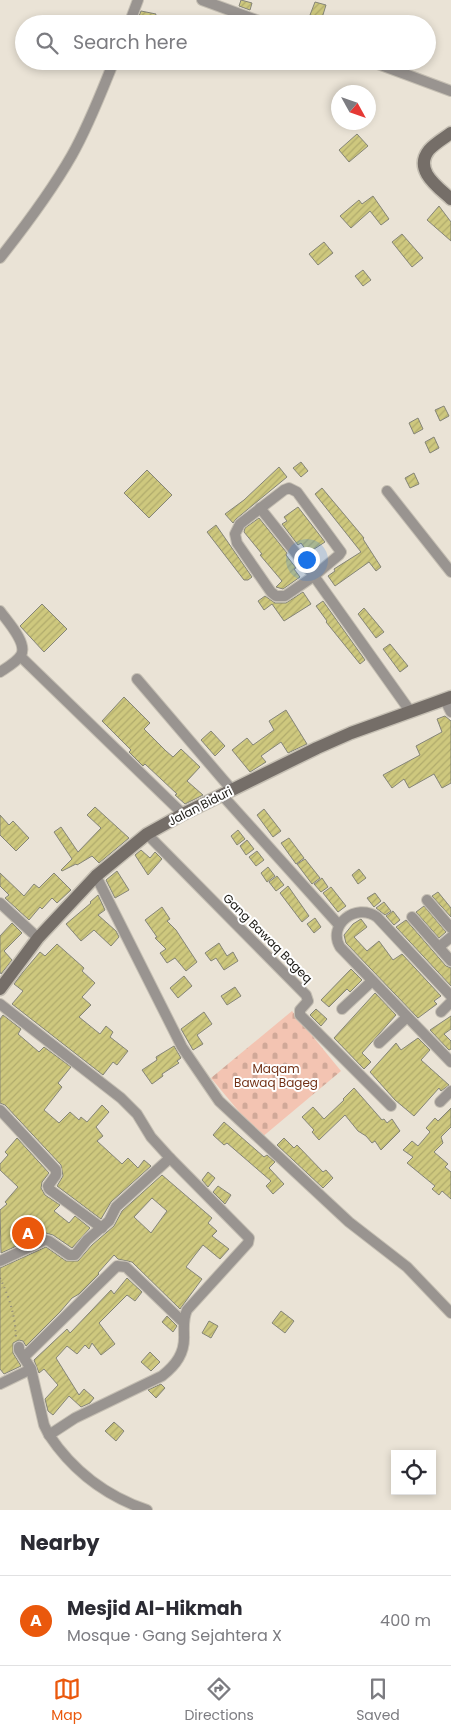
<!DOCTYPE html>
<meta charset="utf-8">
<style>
:root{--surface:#fff;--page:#f2f2f3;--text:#2b2b33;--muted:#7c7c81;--line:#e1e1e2;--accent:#ea580c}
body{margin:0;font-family:Poppins,sans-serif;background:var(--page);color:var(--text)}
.controls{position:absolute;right:15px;bottom:15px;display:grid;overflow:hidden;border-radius:0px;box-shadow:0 2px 8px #0003}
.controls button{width:45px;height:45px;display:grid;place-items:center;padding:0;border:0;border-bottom:1px solid var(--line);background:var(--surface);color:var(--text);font:25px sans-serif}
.compass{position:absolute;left:331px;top:85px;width:45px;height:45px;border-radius:50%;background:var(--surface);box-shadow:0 2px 8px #0003;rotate:130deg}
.you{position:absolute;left:306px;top:559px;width:18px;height:18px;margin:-12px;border:4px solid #fff;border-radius:50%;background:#1a73e8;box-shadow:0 0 0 8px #1a73e833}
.badge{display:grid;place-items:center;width:32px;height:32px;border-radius:50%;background:var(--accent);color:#fff;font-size:16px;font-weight:700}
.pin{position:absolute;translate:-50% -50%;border:2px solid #fff;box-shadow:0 1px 5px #0006}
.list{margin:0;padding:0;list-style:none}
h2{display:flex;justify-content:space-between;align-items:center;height:65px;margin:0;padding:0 20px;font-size:21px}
h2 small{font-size:16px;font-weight:400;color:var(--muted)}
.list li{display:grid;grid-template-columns:32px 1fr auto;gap:15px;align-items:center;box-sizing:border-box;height:90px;padding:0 20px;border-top:1px solid var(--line)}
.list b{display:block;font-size:19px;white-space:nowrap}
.list p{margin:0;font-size:16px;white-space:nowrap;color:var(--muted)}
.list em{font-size:16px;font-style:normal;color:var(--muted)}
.icon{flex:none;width:28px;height:28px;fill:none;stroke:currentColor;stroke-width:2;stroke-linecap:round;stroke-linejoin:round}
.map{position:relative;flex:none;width:451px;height:1510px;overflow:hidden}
.search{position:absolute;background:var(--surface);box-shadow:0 2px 8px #0003;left:15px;right:15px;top:15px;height:55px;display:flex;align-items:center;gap:12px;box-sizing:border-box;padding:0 18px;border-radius:28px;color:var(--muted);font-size:19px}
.sheet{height:155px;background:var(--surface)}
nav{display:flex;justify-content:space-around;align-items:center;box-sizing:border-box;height:70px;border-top:1px solid var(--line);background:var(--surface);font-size:14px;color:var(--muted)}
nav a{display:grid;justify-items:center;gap:2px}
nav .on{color:var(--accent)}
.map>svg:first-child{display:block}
</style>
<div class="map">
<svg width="451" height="1510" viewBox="0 0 451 1510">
<defs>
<pattern id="cemetery-stones" width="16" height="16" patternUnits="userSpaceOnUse" patternTransform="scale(1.25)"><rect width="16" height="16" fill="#f3c4b2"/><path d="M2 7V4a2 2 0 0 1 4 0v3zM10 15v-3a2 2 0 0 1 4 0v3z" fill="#d0a898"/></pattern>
<pattern id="building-hatch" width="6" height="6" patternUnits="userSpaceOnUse" patternTransform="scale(1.25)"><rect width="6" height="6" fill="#cec87e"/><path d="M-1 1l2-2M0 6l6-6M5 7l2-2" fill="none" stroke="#b0ab6c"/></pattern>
</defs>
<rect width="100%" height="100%" fill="#eae3d6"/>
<path fill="url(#cemetery-stones)" d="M292 1011 341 1071 261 1138 211 1078Z"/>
<g fill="url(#building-hatch)" stroke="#858578" fill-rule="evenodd">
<path d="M241 0 252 3 250 10 239 6Z"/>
<path d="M315 2 326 5 322 18 310 15Z"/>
<path d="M141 11 156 14 153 24H136Z"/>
<path d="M357 134 368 146 349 162 339 150Z"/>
<path d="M373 196 389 219 381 225 370 211 351 228 340 216 359 200 362 204Z"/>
<path d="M439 206 451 222V241L427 220Z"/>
<path d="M402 234 423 258 412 267 392 242Z"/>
<path d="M324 242 333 253 318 265 309 254Z"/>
<path d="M363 270 371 280 363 286 355 276Z"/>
<path d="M444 406 449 416 440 421 435 410Z"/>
<path d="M418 418 423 429 414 434 409 423Z"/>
<path d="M434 437 439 448 430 453 425 442Z"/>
<path d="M301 462 308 471 301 477 293 468Z"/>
<path d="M279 467 287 477 236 519 233 523 225 514 244 500Z"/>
<path d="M147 470 172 495 149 518 124 493Z"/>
<path d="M414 473 419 484 410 488 405 478Z"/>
<path d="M322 488 364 538 363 539 381 567 376 571 369 562 335 586 328 576 335 571 334 569 361 552 315 494Z"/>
<path d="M298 507 325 542 308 553 301 543 298 545 282 524 287 521 284 517Z"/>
<path d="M259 518 287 553 286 555 296 568 294 569 300 577 283 589 276 587 282 581 260 555 262 554 244 532 245 528Z"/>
<path d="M216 525 252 577 248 580H244L207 532Z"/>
<path d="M303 592 311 604 284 621 272 604 264 610 258 601 265 596 275 603H286Z"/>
<path d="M323 601 365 660 360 664 326 622 327 621 316 606Z"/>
<path d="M42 604 67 629 44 652 20 626Z"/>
<path d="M364 608 384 632 376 638 358 614Z"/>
<path d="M390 644 408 666 400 672 383 649Z"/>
<path d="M124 697 150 723 144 729 166 751 173 757 181 749 200 767 187 781 203 795 185 804 175 795 177 794 145 764 143 766 129 752 131 750 102 721Z"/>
<path d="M286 710 307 744 288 753 281 742 261 756 266 762 250 772 232 750 247 738 253 745 274 730 269 721Z"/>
<path d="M445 716 451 721V783L442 788 434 774 409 788 404 779 392 788 383 775 420 755 416 746 442 732 437 719Z"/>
<path d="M211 731 225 746 215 756 201 740Z"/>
<path d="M95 807 129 838 99 863 92 856 77 865 76 864 62 871 61 870 72 859 54 832 61 827 78 852 101 828 87 815Z"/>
<path d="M264 809 281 831 273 837 257 815Z"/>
<path d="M0 815 9 825 13 821 29 838 16 851 0 835Z"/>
<path d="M238 830 245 839 237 845 231 836Z"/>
<path d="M289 838 304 858 296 864 281 843Z"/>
<path d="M247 840 254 849 246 855 240 846Z"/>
<path d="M141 850 150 858 155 852 162 859 148 875 135 855Z"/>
<path d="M257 851 264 860 256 866 249 857Z"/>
<path d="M305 859 320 878 312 884 297 864Z"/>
<path d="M268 867 275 876 267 882 261 873Z"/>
<path d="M359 869 366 878 358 884 352 875Z"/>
<path d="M117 871 129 890 115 898 106 880Z"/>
<path d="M0 873 24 896 34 884 39 888 54 873 71 890 57 903 52 898 42 909 40 907 29 920 5 898 9 895 0 886Z"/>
<path d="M277 876 284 885 276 891 269 882Z"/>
<path d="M322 878 328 887 321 892 314 884Z"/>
<path d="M288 886 309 916 302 922 280 893Z"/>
<path d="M331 887 346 906 338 912 323 893Z"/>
<path d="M438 892 451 908V917L432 896Z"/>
<path d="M375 893 381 901 374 907 367 898Z"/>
<path d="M98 895 105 910 98 915 116 931 119 937 111 946 94 930 81 941 66 924 91 903 90 902Z"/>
<path d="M384 902 391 911 385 915 376 908Z"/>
<path d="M424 906 446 932 439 938 416 912Z"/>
<path d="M162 907 170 919 167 921 176 930 197 962 186 971 175 958 167 963 160 953 166 949 155 938 157 937 145 920Z"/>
<path d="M393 911 400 920 394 925 386 916Z"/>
<path d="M315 918 321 927 314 933 307 924Z"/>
<path d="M361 919 367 927 354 937 367 951 379 941 393 960 402 954 441 996 434 1001 437 1004 418 1018 346 943 344 935 353 924Z"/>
<path d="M406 920 446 966 451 968V986L396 927Z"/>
<path d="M12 923 22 933 4 951 12 960 1 974 0 972V936Z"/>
<path d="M219 943 227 956 233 952 238 961 224 970 216 958 211 961 205 953Z"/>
<path d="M57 944 84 968 82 971 95 983 82 997 91 1005 79 1017 100 1034 106 1026 113 1032 110 1037 128 1051 117 1065 113 1062 103 1075 12 1004 23 991 14 984 23 972 40 952 45 956Z"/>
<path d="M351 969 362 980 350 992 347 989 329 1007 321 1000Z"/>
<path d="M184 976 192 986 178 998 170 988Z"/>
<path d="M235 987 241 996 227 1005 221 996Z"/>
<path d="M375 993 396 1015 362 1053 371 1062 364 1069 334 1038Z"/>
<path d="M316 1009 327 1019 321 1026 310 1015Z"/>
<path d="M204 1012 212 1024 197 1035 203 1044 193 1050 181 1029Z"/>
<path d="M3 1015 21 1029 18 1034 39 1052 44 1047 71 1067 58 1083 62 1087 44 1110 59 1123 70 1112 79 1120 81 1117 87 1122 102 1105 109 1112 96 1127 103 1136 97 1141 122 1164 128 1158 138 1168 144 1160 151 1166 111 1202 101 1219 57 1186 63 1176 61 1165 5 1105 0 1103V1019Z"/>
<path d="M451 1016V1029L444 1034 451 1041V1049L449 1050 430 1030Z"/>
<path d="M418 1038 430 1050 421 1060 449 1085 441 1091 439 1088 414 1116 395 1100 370 1072 396 1043 401 1050Z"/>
<path d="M174 1046 181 1058 177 1061 179 1063 162 1074 163 1076 152 1084 142 1070 157 1060 156 1057Z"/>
<path d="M354 1088 382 1120 384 1119 387 1123 392 1119 400 1131 381 1150 375 1141 372 1143 366 1136 358 1131 345 1115 319 1140 312 1132 314 1130 302 1117 313 1107 324 1119 344 1100 343 1099Z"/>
<path d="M451 1108V1127L441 1137 443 1143 434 1152 448 1164 445 1167 451 1172V1199L442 1191 439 1195 432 1189 435 1186 407 1163 413 1157 403 1150 412 1141 418 1146 430 1132 426 1128 435 1118 438 1121Z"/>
<path d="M224 1122 264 1157 267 1155 275 1162 269 1168 284 1184 273 1194 266 1186 271 1181 227 1143 224 1145 213 1135Z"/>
<path d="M17 1138 49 1173 42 1182 41 1188 45 1195 60 1205 54 1211 69 1223 75 1216 90 1228 72 1248 53 1235 46 1233 1 1253 0 1210 7 1204 5 1202 18 1187 0 1170V1164L8 1155 5 1152Z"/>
<path d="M284 1138 294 1148 297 1145 323 1172 326 1170 333 1178 323 1188 277 1145Z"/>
<path d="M208 1172 215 1178 208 1187 202 1180Z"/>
<path d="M162 1175 212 1218 208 1223 217 1231 212 1236 229 1249 220 1259 203 1245 195 1255 186 1267 202 1279 180 1309 132 1262 118 1259 114 1255 98 1273 99 1274 79 1294 72 1298 60 1312 26 1346 23 1341 19 1340 13 1343V1353L21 1366 4 1374 0 1369V1268L46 1247 66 1261H78L92 1245 114 1226 122 1211ZM152 1198 167 1211 151 1233 134 1217Z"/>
<path d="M218 1186 231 1195 225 1204 213 1192Z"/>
<path d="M127 1278 142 1292 135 1301 127 1295 99 1323 115 1344 101 1355 92 1343 89 1349 85 1345 77 1354 67 1346 56 1358 79 1395 84 1389 94 1398 90 1403 81 1407 69 1396 53 1415 48 1411 45 1399 58 1385 44 1369 39 1373 34 1360 67 1329 70 1333 111 1290 114 1294Z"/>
<path d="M281 1311 294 1321 285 1333 272 1323Z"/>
<path d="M167 1316 177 1326 173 1332 162 1322Z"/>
<path d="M209 1321 218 1326 211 1338 202 1333Z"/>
<path d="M150 1352 160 1362 151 1371 141 1362Z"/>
<path d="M161 1384 165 1388 156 1398 148 1390Z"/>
<path d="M114 1422 124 1431 116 1441 105 1431Z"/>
</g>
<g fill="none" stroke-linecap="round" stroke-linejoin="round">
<defs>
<g id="street">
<path d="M202 0 267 24"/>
<path d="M129 24 138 0"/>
<path d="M370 61 451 91"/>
<path d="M0 258C26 225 51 192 72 155 89 125 101 93 114 61"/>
<path d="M289 488 297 492 341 552 339 555 314 576 285 596H276L271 592 237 543 235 534 240 524 284 490Z"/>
<path d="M387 491 451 572"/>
<path d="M260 508 314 576 410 711"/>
<path d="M0 611C7 621 28 643 21 655 17 662 6 668 0 672"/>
<path d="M21 657 183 814"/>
<path d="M137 679 232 790"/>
<path d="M445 700 451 712"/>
<path d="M222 795 339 925"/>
<path d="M147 834 306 995 308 1001 300 1010V1015L391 1106"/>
<path d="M96 876 182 1047 219 1101 349 1222 407 1267 451 1313"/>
<path d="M427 900 451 928"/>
<path d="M0 903 38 938"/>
<path d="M412 917 451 961"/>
<path d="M439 947 451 937"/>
<path d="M451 996 377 917C356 902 327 925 340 947L451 1062"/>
<path d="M0 1004 121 1098 137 1114 151 1137 170 1158 249 1238 248 1243 187 1310C183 1319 184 1326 184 1335 185 1353 176 1365 162 1376L75 1418 49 1435 44 1425 31 1369 19 1350V1347"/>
<path d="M342 1009 372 981"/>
<path d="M441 1012 451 1002"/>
<path d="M379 1043 407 1017"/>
<path d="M440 1102 451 1091"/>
<path d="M0 1110 56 1170V1175L48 1186 49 1189 102 1228"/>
<path d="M0 1261 45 1240 49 1241 69 1255H75L87 1240 109 1221 116 1207 170 1158"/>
<path d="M24 1357 117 1266 126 1267 183 1322"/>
<path d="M0 1384 31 1369"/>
<path d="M49 1435C73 1471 106 1496 147 1510"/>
</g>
<g id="secondary">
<path d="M451 133C444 138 434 144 429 150 413 170 438 187 451 199"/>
<path d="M0 989 38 938 96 876 147 834 183 814 317 748 351 733 451 697"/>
</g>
</defs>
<use href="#street" stroke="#c5bfb3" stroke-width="12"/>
<use href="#secondary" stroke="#c5bfb3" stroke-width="15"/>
<path stroke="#88837a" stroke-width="2" stroke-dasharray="1 4" stroke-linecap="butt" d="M0 1278C10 1299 15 1315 16 1338"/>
<use href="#street" stroke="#999490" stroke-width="10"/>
<use href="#secondary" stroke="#756e68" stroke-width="12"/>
</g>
<g text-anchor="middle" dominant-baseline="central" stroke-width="4" stroke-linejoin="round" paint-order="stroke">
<g font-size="12" fill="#1b1914" stroke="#fff">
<text transform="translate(200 806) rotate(-27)">Jalan Biduri</text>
<text transform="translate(268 938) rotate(45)">Gang Bawaq Bageq</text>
</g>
<g font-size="12" fill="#723116" stroke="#fff">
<text x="276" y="1068">Maqam<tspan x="276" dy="14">Bawaq Bageg</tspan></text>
</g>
</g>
</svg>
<div class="controls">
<button><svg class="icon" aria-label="locate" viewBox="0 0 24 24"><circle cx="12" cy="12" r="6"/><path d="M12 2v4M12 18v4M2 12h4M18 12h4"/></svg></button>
</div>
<svg class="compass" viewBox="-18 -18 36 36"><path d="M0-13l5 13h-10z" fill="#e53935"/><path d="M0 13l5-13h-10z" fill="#7c7c81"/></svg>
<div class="you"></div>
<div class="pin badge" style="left:28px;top:1233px">A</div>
<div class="search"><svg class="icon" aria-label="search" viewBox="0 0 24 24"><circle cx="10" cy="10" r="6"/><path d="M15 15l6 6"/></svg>Search here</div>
</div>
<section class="sheet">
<h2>Nearby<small></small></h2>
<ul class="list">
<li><span class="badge">A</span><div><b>Mesjid Al-Hikmah</b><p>Mosque · Gang Sejahtera X</p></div><em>400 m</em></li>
</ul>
</section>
<nav>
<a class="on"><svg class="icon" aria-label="map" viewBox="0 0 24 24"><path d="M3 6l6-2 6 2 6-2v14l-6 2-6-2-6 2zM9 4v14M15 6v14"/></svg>Map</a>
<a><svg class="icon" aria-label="directions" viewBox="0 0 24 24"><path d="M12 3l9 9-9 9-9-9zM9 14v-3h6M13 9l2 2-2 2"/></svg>Directions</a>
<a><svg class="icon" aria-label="saved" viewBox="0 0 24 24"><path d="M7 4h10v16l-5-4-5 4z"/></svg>Saved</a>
</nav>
